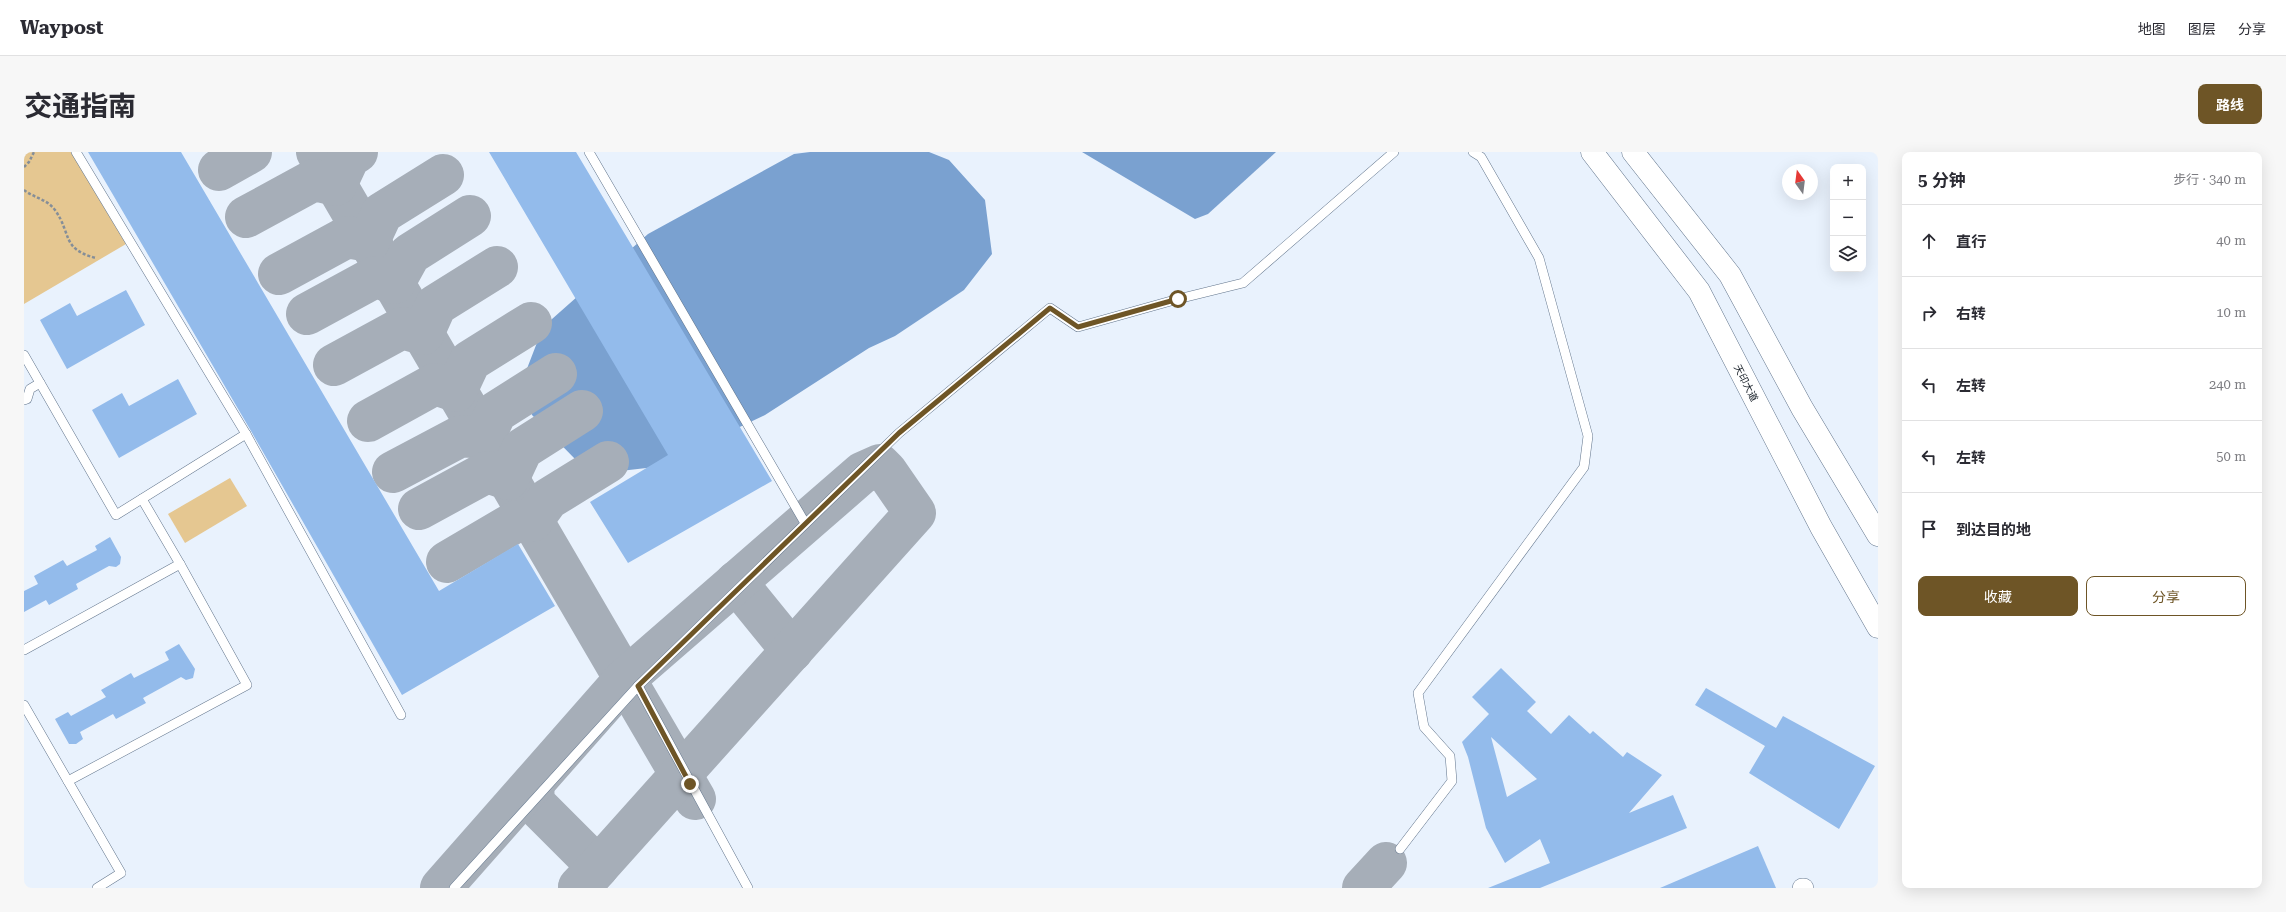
<!DOCTYPE html>
<html lang="zh">
<meta charset="utf-8">
<style>
:root{--surface:#fff;--page:#f7f7f7;--text:#2b2b33;--muted:#7c7c81;--line:#e1e1e2;--accent:#6e5526}
body{margin:0;font-family:"Roboto Serif","Noto Sans SC",serif;background:var(--page);color:var(--text)}
.controls{position:absolute;right:12px;top:12px;display:grid;overflow:hidden;border-radius:8px;box-shadow:0 4px 16px #0002}
.controls button{width:36px;height:36px;display:grid;place-items:center;padding:0;border:0;border-bottom:1px solid var(--line);background:var(--surface);color:var(--text);font:20px sans-serif}
.compass{position:absolute;left:1758px;top:12px;width:36px;height:36px;border-radius:50%;background:var(--surface);box-shadow:0 4px 16px #0002;rotate:346deg}
.stop{position:absolute;width:12px;height:12px;margin:-9px;border:3px solid #6e5526;border-radius:50%;background:#fff}
.stop.end{background:#6e5526;border-color:#fff;box-shadow:0 1px 4px #0008}
.list{margin:0;padding:0;list-style:none}
h2{display:flex;justify-content:space-between;align-items:center;height:52px;margin:0;padding:0 16px;font-size:17px}
h2 small{font-size:13px;font-weight:400;color:var(--muted)}
.list li{display:grid;grid-template-columns:26px 1fr auto;gap:12px;align-items:center;box-sizing:border-box;height:72px;padding:0 16px;border-top:1px solid var(--line)}
.list b{display:block;font-size:15px;white-space:nowrap}
.list em{font-size:13px;font-style:normal;color:var(--muted)}
.actions{display:flex;gap:8px;padding:12px 16px}
.actions a{flex:1;padding:9px 0;border:1px solid var(--accent);border-radius:8px;text-align:center;font-size:14px;color:var(--accent)}
.actions .main{background:var(--accent);color:#fff}
.icon{flex:none;width:22px;height:22px;fill:none;stroke:currentColor;stroke-width:2;stroke-linecap:round;stroke-linejoin:round}
.map{position:relative;flex:none;width:1854px;height:736px;overflow:hidden;border-radius:8px}
header{display:flex;align-items:center;gap:24px;box-sizing:border-box;height:56px;padding:0 20px;background:var(--surface);border-bottom:1px solid var(--line)}
header strong{font-size:19px}
nav{display:flex;gap:22px;margin-inline-start:auto;font-size:14px}
.intro{display:flex;align-items:center;justify-content:space-between;box-sizing:border-box;height:96px;padding:0 24px}
h1{margin:0;font-size:28px}
.button{padding:10px 18px;border-radius:8px;background:var(--accent);color:#fff;font-size:14px;font-weight:700}
main{display:flex;gap:24px;padding:0 24px}
aside{flex:1;background:var(--surface);border-radius:8px;box-shadow:0 4px 16px #0002}
.map>svg:first-child{display:block}
</style>
<header>
<strong>Waypost</strong>
<nav><a>地图</a><a>图层</a><a>分享</a></nav>
</header>
<div class="intro"><h1>交通指南</h1><a class="button">路线</a></div>
<main>
<div class="map">
<svg width="1854" height="736" viewBox="0 0 1854 736">
<rect width="100%" height="100%" fill="#e9f2fd"/>
<g fill="#e5c791">
<path d="M0 0H47L102 92 0 152Z"/>
<path d="M206 326 223 354 161 391 144 362Z"/>
</g>
<g fill="#7aa1d0">
<path d="M786 0H905L925 8 961 48 968 102 940 138 871 184 845 196 741 263 631 315 579 321 551 307 508 263 499 227 519 175 624 82 770 2Z"/>
<path d="M1058 0H1252L1184 62 1171 67Z"/>
</g>
<g fill="none" stroke-linecap="round" stroke-linejoin="round">
<g stroke="#a6aeb8" stroke-width="42">
<path d="M293 0 671 647"/>
<path d="M195 18 227 0"/>
<path d="M222 65 290 28 312 33 325 5 333 0"/>
<path d="M255 122 323 85 345 89 358 61 419 23"/>
<path d="M283 162 351 125 370 131 386 102 446 64"/>
<path d="M310 213 378 176 399 182 412 153 473 115"/>
<path d="M344 269 411 232 432 239 446 209 507 171"/>
<path d="M369 320 437 284 460 286 472 260 532 222"/>
<path d="M395 357 463 320 484 327 498 297 558 259"/>
<path d="M423 410 493 369H508L524 347 584 310"/>
<path d="M712 430 768 499"/>
<path d="M509 632 510 651 574 715 555 735"/>
<path d="M417 736 601 527 838 321 856 313 862 319 891 361 555 736"/>
<path d="M1339 736 1362 711"/>
</g>
</g>
<g fill="#93bbeb" fill-rule="evenodd">
<path d="M64 0H157L415 439 494 392 531 454 378 543 227 279Z"/>
<path d="M465 0H552L748 329 604 411 566 350 644 303Z"/>
<path d="M102 138 121 173 43 217 16 168 46 151 53 164Z"/>
<path d="M154 227 173 262 95 306 68 258 98 241 105 254Z"/>
<path d="M86 385 97 405 96 412 92 415 85 414 52 432 54 437 25 453 22 448 0 460V439L14 432 10 424 39 408 43 414 73 398 71 394Z"/>
<path d="M155 492 171 517 169 526 162 528 157 525 119 546 122 551 92 567 89 562 56 580 59 587 52 592H45L31 567 44 560 47 564 82 545 77 538 107 521 110 526 145 508 141 500Z"/>
<path d="M1477 516 1512 550 1503 559 1527 582 1545 563 1566 582 1569 579 1599 605 1603 600 1638 623 1605 661 1649 643 1663 676 1516 736H1464L1526 711 1516 687 1481 711 1462 676 1444 605 1438 590 1465 562 1448 545ZM1467 585 1513 627 1483 645Z"/>
<path d="M1682 536 1752 576 1759 564 1851 614 1815 677 1725 621 1741 594 1671 553Z"/>
<path d="M1734 694 1752 736H1636Z"/>
</g>
<g fill="none" stroke-linecap="round" stroke-linejoin="round">
<defs>
<g id="lane">
<path d="M52 0 222 282 377 563"/>
<path d="M565 0 781 371"/>
<path d="M0 203 92 363 222 282"/>
<path d="M0 248 3 247 6 237 16 231"/>
<path d="M0 498 156 412 118 347"/>
<path d="M0 553 97 721 73 736"/>
<path d="M44 629 223 533 156 412"/>
<path d="M1376 697 1428 629 1426 604 1400 575 1394 541 1560 315 1564 284 1515 106 1457 5 1449 0"/>
<path d="M430 736 614 534"/>
<path d="M724 736 614 534 875 281 1026 156 1054 175 1154 147 1219 131 1370 0"/>
</g>
<path id="street" d="M1778 736H1780"/>
<g id="primary">
<path d="M1568 0 1675 139 1797 375 1854 475"/>
<path d="M1609 0 1706 123 1778 256 1854 383"/>
</g>
</defs>
<use href="#lane" stroke="#63768d" stroke-width="10"/>
<use href="#street" stroke="#63768d" stroke-width="20"/>
<use href="#primary" stroke="#63768d" stroke-width="23"/>
<g stroke="#858e98" stroke-width="2.5" stroke-dasharray="3 2" stroke-linecap="butt">
<path d="M0 15 5 10 10 0"/>
<path d="M0 38C10 46 23 47 31 58 48 82 37 97 72 106"/>
</g>
<use href="#lane" stroke="#fff" stroke-width="9"/>
<use href="#street" stroke="#fff" stroke-width="19"/>
<use href="#primary" stroke="#fff" stroke-width="22"/>
</g>
<g fill="none" stroke-linecap="round" stroke-linejoin="round">
<path stroke="#6e5526" stroke-width="5" d="M666 632 614 534 875 281 1026 156 1054 175 1154 147"/>
</g>
<g text-anchor="middle" dominant-baseline="central" stroke-width="3.5" stroke-linejoin="round" paint-order="stroke">
<g font-size="10" fill="#111922" stroke="#fefefe">
<text transform="translate(1722 231) rotate(63)">天印大道</text>
</g>
</g>
</svg>
<div class="controls">
<button>+</button>
<button>−</button>
<button><svg class="icon" aria-label="layers" viewBox="0 0 24 24"><path d="M12 4l9 5-9 5-9-5zM3 14l9 5 9-5"/></svg></button>
</div>
<svg class="compass" viewBox="-18 -18 36 36"><path d="M0-13l5 13h-10z" fill="#e53935"/><path d="M0 13l5-13h-10z" fill="#7c7c81"/></svg>
<div class="stop" style="left:1154px;top:147px"></div>
<div class="stop end" style="left:666px;top:632px"></div>
</div>
<aside>
<h2>5 分钟<small>步行 · 340 m</small></h2>
<ul class="list">
<li><svg class="icon" aria-label="ahead" viewBox="0 0 24 24"><path d="M12 20V5M6 11l6-6 6 6"/></svg><div><b>直行</b></div><em>40 m</em></li>
<li><svg class="icon" aria-label="right" viewBox="0 0 24 24"><path d="M7 20v-9h11M14 6l5 5-5 5"/></svg><div><b>右转</b></div><em>10 m</em></li>
<li><svg class="icon" aria-label="left" viewBox="0 0 24 24"><path d="M17 20v-9H6M10 6l-5 5 5 5"/></svg><div><b>左转</b></div><em>240 m</em></li>
<li><svg class="icon" aria-label="left" viewBox="0 0 24 24"><path d="M17 20v-9H6M10 6l-5 5 5 5"/></svg><div><b>左转</b></div><em>50 m</em></li>
<li><svg class="icon" aria-label="arrive" viewBox="0 0 24 24"><path d="M6 21V4h12l-3 4 3 4H6"/></svg><div><b>到达目的地</b></div></li>
</ul>
<div class="actions"><a class="main">收藏</a><a>分享</a></div>
</aside>
</main>
